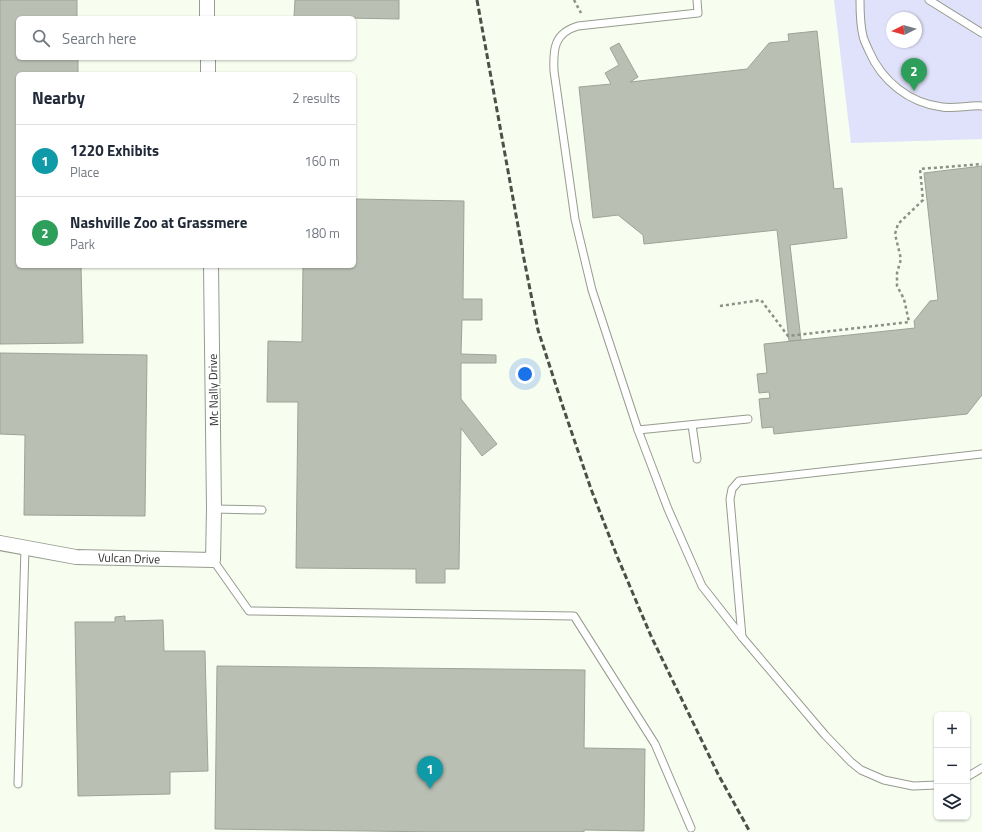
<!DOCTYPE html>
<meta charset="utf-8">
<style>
:root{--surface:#fff;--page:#f2f2f3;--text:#1f2937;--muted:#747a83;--line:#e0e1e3;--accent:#5e4ec7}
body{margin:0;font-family:"Titillium Web",sans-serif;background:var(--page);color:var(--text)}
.controls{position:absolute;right:12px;bottom:12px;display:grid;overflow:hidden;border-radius:6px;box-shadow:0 1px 3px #0004}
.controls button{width:36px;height:36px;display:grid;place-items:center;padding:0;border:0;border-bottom:1px solid var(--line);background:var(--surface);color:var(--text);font:20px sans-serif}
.compass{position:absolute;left:886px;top:12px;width:36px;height:36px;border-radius:50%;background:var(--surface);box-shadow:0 1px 3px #0004;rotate:264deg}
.you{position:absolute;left:525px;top:374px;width:14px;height:14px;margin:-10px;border:3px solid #fff;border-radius:50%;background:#1a73e8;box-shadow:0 0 0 6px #1a73e833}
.badge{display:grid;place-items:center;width:26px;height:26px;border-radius:50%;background:var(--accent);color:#fff;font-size:13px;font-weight:700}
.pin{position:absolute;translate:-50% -33px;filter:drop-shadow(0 1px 2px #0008)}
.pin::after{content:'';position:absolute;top:21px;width:14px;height:12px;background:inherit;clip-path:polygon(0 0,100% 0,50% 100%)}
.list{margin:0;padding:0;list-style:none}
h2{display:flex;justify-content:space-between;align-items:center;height:52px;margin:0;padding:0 16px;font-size:17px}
h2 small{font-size:13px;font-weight:400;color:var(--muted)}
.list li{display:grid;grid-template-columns:26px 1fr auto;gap:12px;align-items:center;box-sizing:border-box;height:72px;padding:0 16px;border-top:1px solid var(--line)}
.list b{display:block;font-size:15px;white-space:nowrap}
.list p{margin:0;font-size:13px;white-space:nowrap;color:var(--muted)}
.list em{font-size:13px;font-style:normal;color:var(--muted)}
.icon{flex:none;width:22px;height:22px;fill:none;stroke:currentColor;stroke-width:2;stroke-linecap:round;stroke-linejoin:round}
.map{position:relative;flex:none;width:982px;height:832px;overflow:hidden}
.search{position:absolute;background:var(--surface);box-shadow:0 1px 3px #0004;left:16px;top:16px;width:340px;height:44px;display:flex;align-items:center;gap:10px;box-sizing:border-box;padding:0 14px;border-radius:6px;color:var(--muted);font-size:15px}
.panel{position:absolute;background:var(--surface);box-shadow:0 1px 3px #0004;left:16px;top:72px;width:340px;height:196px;border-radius:6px}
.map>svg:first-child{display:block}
</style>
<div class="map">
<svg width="982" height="832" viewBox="0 0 982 832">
<rect width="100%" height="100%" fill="#f7fdef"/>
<path fill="#e0e1fa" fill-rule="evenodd" d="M834 0H982V139L851 143ZM892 18H916V42H892Z"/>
<g fill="#b9bfb2" stroke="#9da396">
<path d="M0 0H77V18H18V58H78V74H18V266H81L83 343 0 344Z"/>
<path d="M295 0H399V19L294 17Z"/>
<path d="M817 31 834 189 842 188 847 238 790 245 801 340 789 341 777 230 644 244 643 235 618 215 593 218 579 87 611 84 605 73 619 65 610 48 619 43 638 77 630 82 747 69 769 43 789 41 788 34Z"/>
<path d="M982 166V395L967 414 774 434 773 427 762 428 759 399 770 398 769 392 759 393 757 374 767 373 764 344 915 328 914 321 930 301 938 300 924 173Z"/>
<path d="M354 199 464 201 463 299H482V320H462L461 354 496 355V363H461V399L497 444 482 456 461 428 459 569H445V583H416V569L296 568 298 402H267L268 341 302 342 303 266H354Z"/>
<path d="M0 353 147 355 145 516 24 515 25 435 0 434Z"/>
<path d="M125 616V621L163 620 164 651H205L208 771 170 772V794L78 796 75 622H115V617Z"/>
<path d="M217 666 585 670 584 748 645 749 644 831 584 830V832H440L215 829Z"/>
</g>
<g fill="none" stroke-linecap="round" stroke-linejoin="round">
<defs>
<g id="service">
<path d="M697 0 698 13 578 26C554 33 553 49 554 71L575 219 592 290 638 430 668 509 702 586 742 637 825 735 851 762 861 770 884 780 913 786 937 785"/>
<path d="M860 0C860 12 860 24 863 36 864 41 867 46 869 51 882 81 909 103 942 107 955 109 969 105 982 106"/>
<path d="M929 0 982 33"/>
<path d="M692 425 697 459"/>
<path d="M638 430 748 419"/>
<path d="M214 509 262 510"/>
<path d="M213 560 249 611 574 616 655 744 691 828"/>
<path d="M742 637 730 499 732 489 739 481 982 454"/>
<path d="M967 777 982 768"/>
<path d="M18 784 25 548"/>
</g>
<g id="minor">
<path d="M207 0V18"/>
<path d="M208 58V74"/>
<path d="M0 543 76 557 213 560 214 509 211 266"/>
</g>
</defs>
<use href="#service" stroke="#969c8f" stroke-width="9"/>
<use href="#minor" stroke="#969c8f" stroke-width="16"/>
<g stroke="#8c9087" stroke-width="2.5" stroke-dasharray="3 3" stroke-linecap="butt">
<path d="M574 0 581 13"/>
<path d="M720 306 761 300 788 336 909 322 904 299 897 286V273L901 259 895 234 898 224 923 200 920 169 982 164"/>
</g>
<use href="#service" stroke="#fff" stroke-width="7"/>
<use href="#minor" stroke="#fff" stroke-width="14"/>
<path stroke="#4c5048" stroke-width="3" stroke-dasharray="6 3" stroke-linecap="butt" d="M477 0 524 259 538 330 563 407 591 489 617 556 651 636 718 774 750 832"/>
</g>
<g text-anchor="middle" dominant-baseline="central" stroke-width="3" stroke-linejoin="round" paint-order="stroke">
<g font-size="12" fill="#30332d" stroke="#fff">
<text transform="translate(213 390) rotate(-91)">Mc Nally Drive</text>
<text transform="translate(129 558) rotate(2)">Vulcan Drive</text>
</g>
</g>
</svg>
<div class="controls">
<button>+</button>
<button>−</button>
<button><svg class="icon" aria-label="layers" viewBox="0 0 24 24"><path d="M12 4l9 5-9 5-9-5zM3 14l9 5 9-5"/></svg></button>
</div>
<svg class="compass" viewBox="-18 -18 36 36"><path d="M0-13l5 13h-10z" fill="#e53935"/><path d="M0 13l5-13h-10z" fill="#747a83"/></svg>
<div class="you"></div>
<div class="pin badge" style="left:430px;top:789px;background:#0f9aa8">1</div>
<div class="pin badge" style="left:914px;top:91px;background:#2e9e5b">2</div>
<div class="search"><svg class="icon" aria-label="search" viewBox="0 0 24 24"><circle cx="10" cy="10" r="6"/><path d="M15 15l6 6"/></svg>Search here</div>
<section class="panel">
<h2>Nearby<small>2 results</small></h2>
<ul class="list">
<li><span class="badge" style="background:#0f9aa8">1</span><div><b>1220 Exhibits</b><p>Place</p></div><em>160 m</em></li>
<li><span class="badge" style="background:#2e9e5b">2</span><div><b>Nashville Zoo at Grassmere</b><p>Park</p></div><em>180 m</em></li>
</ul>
</section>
</div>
